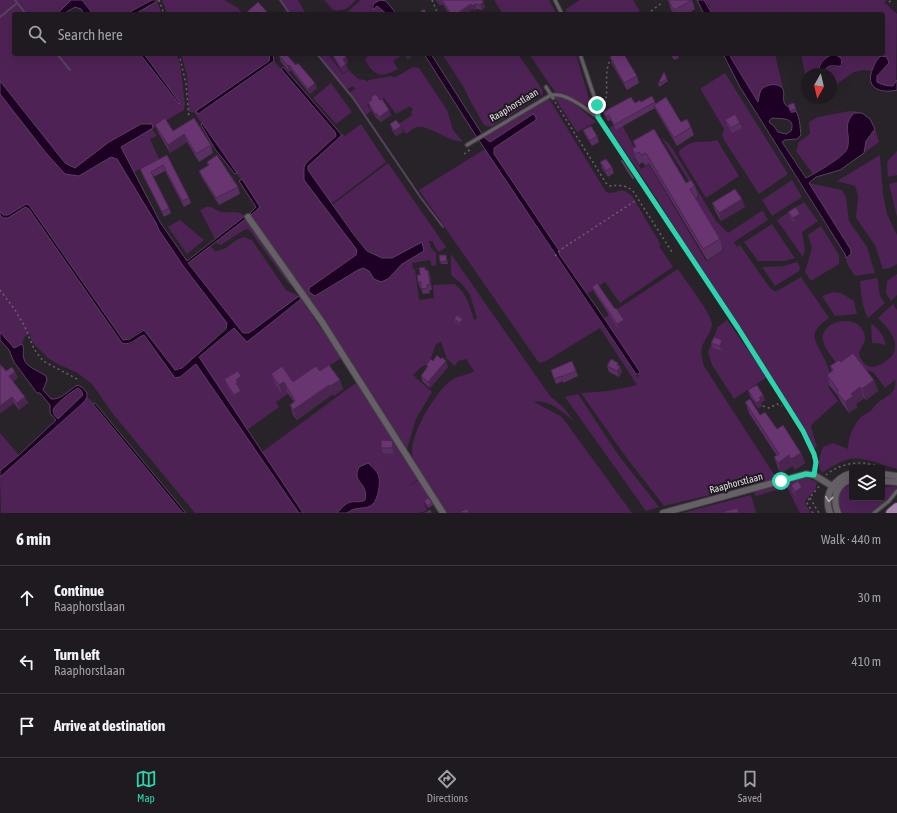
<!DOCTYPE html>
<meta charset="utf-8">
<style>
:root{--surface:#1e1a1f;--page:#262328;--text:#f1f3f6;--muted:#a1a1a4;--line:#3c383d;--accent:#2bd5ac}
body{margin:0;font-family:"Asap Condensed",sans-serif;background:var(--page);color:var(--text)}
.controls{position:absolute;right:12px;bottom:12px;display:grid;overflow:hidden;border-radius:4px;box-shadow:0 4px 16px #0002}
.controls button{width:36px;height:36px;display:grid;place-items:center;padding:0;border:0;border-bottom:1px solid var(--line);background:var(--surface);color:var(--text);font:20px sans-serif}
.compass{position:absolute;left:801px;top:68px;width:36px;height:36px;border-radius:50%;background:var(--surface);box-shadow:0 4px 16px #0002;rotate:188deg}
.stop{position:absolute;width:12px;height:12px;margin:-9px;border:3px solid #2bd5ac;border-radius:50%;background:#fff}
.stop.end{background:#2bd5ac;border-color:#fff;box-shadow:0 1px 4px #0008}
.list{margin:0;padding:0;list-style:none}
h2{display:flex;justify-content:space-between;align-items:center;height:52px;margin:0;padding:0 16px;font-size:17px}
h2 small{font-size:13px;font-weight:400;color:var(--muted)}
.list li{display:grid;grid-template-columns:26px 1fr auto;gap:12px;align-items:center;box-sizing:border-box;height:64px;padding:0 16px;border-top:1px solid var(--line)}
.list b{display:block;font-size:15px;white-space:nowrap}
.list p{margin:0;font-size:13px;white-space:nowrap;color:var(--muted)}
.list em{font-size:13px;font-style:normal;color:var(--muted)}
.icon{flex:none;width:22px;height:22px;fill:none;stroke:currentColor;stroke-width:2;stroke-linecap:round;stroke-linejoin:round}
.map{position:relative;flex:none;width:897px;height:513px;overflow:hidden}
.search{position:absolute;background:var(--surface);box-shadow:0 4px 16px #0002;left:12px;right:12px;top:12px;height:44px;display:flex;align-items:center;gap:10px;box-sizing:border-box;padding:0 14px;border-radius:4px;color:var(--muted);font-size:15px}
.sheet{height:244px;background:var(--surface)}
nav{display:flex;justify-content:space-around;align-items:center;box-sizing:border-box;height:56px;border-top:1px solid var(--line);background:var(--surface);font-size:11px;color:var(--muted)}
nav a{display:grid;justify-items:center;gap:2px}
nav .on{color:var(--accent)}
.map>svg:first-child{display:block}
</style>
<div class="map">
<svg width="897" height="513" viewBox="0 0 897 513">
<rect width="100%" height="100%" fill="#282329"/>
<g fill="#4e2255">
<path d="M0 0H71L59 12 61 14H14V54H140L179 104 180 103 144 54H176L180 63 185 104 184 110 153 128 152 124H141L109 142 75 168C67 165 62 159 56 152L0 81Z"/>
<path d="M82 0H152L126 14H93Z"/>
<path d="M162 0H224L238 8 243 14H167Z"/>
<path d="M280 0H298L306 14H291Z"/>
<path d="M324 0H356C348 8 345 12 333 10Z"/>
<path d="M361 0H379L371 6 373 9 377 6 387 14H341L347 12Z"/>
<path d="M495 0H549L557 14H503L495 2Z"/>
<path d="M580 0H633L640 11 635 14H565L566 9Z"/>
<path d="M704 0H887L884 2 897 14 896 83C891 88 883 86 877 82V76L879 73 878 58 872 71 863 70 854 72 831 88V74H807V85L801 54H834L829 56 824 71 830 66 838 67 837 55 834 54H883V14H712L708 8 710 7Z"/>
<path d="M157 1 162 14H135Z"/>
<path d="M181 54H270V55L269 60 198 114 274 61 335 132 336 136 306 163 304 167 334 218 357 250 356 255 310 288 309 292 315 296 358 270 364 268 369 271 374 279H388L402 264 424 251 406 252 392 258H382L367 251 332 205 388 163 446 247 439 252 435 247 433 241H429L431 248 436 253V265L432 266 430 260 412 263 413 269H415L419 300 434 298 433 285 454 284C467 293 470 306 474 320L477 318 470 295 463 285 452 276 451 273V254L550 396 563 407 574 421C562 412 549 399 534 402L562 417 632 513H447L413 459C406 440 434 394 449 382 457 375 467 376 474 371L466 359 458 361 455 366 446 358V356L441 342 436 344 429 363 420 368 413 375 432 392 416 419 407 449 334 334 251 215 259 208 260 207 194 112H189L187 76Z"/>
<path d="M320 54H330L329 55 343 74 349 70 358 79 366 80V82L369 80 392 76 394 78 413 67 419 68 447 110 453 130 463 142C448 141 427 125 417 127 413 128 409 132 406 134L399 124 412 115 411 112 413 110 410 106 396 114 384 98 381 100 379 98 376 99 367 105 371 111 366 115 349 93 355 89 353 86 346 90 324 62Z"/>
<path d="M369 54H404L393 61 398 69C381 78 375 77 365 60Z"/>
<path d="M442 54H518L542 89 543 93 542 95 491 127 484 125 472 104 463 86Z"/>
<path d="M529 54H576L591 106C578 105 569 94 555 92Z"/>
<path d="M730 54H775L784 92 782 88 759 96 758 103 731 57Z"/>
<path d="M725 73 788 174 759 194 724 140 722 135 724 129 701 90V88Z"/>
<path d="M331 83 352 112 336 124 313 98Z"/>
<path d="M0 93 59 168 65 174 79 176 111 157 117 159 156 223 159 230 184 267 227 323 226 328 182 368 175 370 144 330C135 332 133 339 123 340L29 205 26 204 8 215H3L0 211Z"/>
<path d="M557 96 570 100 596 122 577 132 554 97Z"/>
<path d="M547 99 550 100 606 192C618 196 619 184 632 196L661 245 659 246 673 267 620 303 605 282 587 294 559 254 560 252 494 154V148L535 120 533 114 490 142 484 137Z"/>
<path d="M850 111 860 112C856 113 855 114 852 117 841 128 854 143 845 153 837 161 823 168 813 174L796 151 799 142 810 134 809 122 818 117Z"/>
<path d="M620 121 639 157 635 159 641 169 649 164 706 261 724 250 696 200 699 197 661 137 669 144 674 151 716 221 728 233 760 212 763 211 768 220 734 242 737 247 740 245 770 288 774 291 779 290 801 277 829 318C804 335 817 341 826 362 829 368 830 377 834 382L828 387 838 401 812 424 811 427 817 447 813 449 804 429 647 184 609 128Z"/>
<path d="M361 124 386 162 331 204 308 170V166L343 134 345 136Z"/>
<path d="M152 129 157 136 150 139 159 159 134 172 121 147Z"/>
<path d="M875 129 879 142 864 153 866 141Z"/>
<path d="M717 140 739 176 706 198 679 154V151C696 136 699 145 717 140Z"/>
<path d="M485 149 638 378 640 372 604 318 678 269C684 279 713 315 712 325 711 332 706 338 703 344 700 352 702 359 704 366L777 479 664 506 623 453 581 393 608 391 637 385 600 328 546 361 539 363 419 190Z"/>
<path d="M897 151V175L888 177 887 162Z"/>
<path d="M880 155 883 194 887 214 897 235V264L890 268 883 269 875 245 856 218 858 196 855 186 837 181Z"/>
<path d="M792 180 802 197 772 216 762 200Z"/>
<path d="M897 182V217L889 184Z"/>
<path d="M809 183 842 190 846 198 849 221 867 247 875 273 855 276 847 264 846 258 848 257 851 250Z"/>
<path d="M804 202 818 221 802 232 805 249 803 257 777 220Z"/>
<path d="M25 207 29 208 122 343 131 344 140 337 144 335 180 377 196 364 299 513H195L113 414 92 384 76 372 57 364 48 358 32 342 30 334 25 336 22 344 14 348 0 332V214L8 218Z"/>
<path d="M206 207C212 206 213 209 219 211 228 215 235 208 245 216L215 239 200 210Z"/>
<path d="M247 218 294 287 288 283 251 232 248 229 244 230 221 245 218 244 216 242Z"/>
<path d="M180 220 204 240 187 254 168 227Z"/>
<path d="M772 224 794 257 795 258 784 261H758L744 242Z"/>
<path d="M821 226 839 255V264L811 281 805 272 812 248 808 235Z"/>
<path d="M244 237 252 240 286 290 299 296 249 333H243L236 325 188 263 210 246 215 251C229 250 232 240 244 237Z"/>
<path d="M797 262 800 267 799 271 775 286 762 267 784 266Z"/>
<path d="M897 274V295L891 301 886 293 887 281Z"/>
<path d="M877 278C880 288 877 295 885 303L868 318C862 306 861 295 860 281Z"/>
<path d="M833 292 841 293 854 301 857 314 835 316 822 296Z"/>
<path d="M301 299 341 358 276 402 279 407 247 430 199 357 234 328 247 341Z"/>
<path d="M893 304 897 310V469C862 459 855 450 822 473 816 464 820 456 823 447L833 443 848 449C848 438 853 426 861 417 863 415 866 414 869 412 873 409 876 404 880 401 888 396 897 392 895 380L885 388 874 373 863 368 840 367C834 360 826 351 823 341 818 320 862 311 865 337 866 342 860 348 859 354 864 369 874 370 886 361 890 358 895 354 895 348 897 337 885 325 878 318Z"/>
<path d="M727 320 767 377 734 399 712 365 708 352 718 327Z"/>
<path d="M872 324C880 330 884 336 886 345L877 343H872L871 325Z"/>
<path d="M357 382 420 478 407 487 421 479 434 499 431 501 430 500 424 503 427 510 420 513H400L396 506 400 513H347C355 506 360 510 366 506 370 504 373 500 377 498L357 478C364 486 367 489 365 500L360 502H351L337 513H303L262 452Z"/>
<path d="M78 388 81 390 83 395 58 419C55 416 53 414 53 410 55 404 72 391 78 388Z"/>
<path d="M578 394 619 456 659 507 646 511 565 397Z"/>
<path d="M87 397 94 403 93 405 183 513H1L0 477 84 402Z"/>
<path d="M0 433 19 455 0 471Z"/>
<path d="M807 478 815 481 817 483 815 490 805 501 806 505 811 513H800L787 487 756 496 754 492 786 482Z"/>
<path d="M852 483V498H882V483L883 487 897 486V487L890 497 871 513H840C836 498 836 488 852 483Z"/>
<path d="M751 495 756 513H682Z"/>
</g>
<g fill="#1e0025" stroke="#58435e" fill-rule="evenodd">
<path d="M71 0H82L93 14H84L81 9 75 7 63 14H61L59 12Z"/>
<path d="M152 0H159L135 14H126Z"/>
<path d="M380 0 386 1 395 12V14H387L377 6 373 10V4Z"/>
<path d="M697 0H704L712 14H704Z"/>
<path d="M140 54H144L180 103 179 104Z"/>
<path d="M270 54H273L274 61 198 114 196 111 269 61Z"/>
<path d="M424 54H431L484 137 490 142 533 114 536 117V120L494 148V154L560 252 559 254 604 318 640 372 639 374H636L476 136Z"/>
<path d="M723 54H730L731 58 758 102C759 98 759 94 761 90 766 84 778 82 783 89 785 94 782 100 785 104 787 108 790 106 793 108 800 113 800 128 801 135L797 139 785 140 782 142 806 178C814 174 844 157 847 149 852 135 841 126 854 113H862L870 119 875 129 866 141 864 153 840 170 816 177 809 183 851 250V254L846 258 845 254 740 87ZM772 118C782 119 796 117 791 131L786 134 778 132 774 126 770 123 769 121Z"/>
<path d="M834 54 841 58C844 71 836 64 830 66 827 67 824 70 821 72L819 68C821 61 827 56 834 54Z"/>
<path d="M881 56 887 57 889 63 877 76V82C882 85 888 86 893 86L897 80V90C880 94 864 88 873 68 875 63 877 59 881 56Z"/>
<path d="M283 67 341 134V136L308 166V170L354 235 367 251 382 258H392L422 242 424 251 402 264 388 279 381 282 374 279 369 271 363 268 358 270 315 296 309 292V288L356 255 357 250 304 180V167L306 163 336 136 335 132 281 69Z"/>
<path d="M0 81 65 163 75 168 109 142 141 124H152L153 128 121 147 160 222 187 261 245 216 247 218 188 263 243 333H249L299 296 301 299 247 342 234 328 199 357 303 513H299L196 364 180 377 175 378 144 335C135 338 132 346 122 343L29 209 25 207 8 218H3L0 215V211L3 215H8L26 204 29 205 123 340 130 339 144 330 175 370 182 368 226 329 227 323 184 267 159 230 156 223 117 159 111 157 79 176 65 174 46 153 0 94Z"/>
<path d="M202 123 237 173 235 174 215 149 201 125Z"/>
<path d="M242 179 260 207 259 208 251 215 250 213 256 207 239 181Z"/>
<path d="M0 332 14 348 22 344C25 348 22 353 24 359 26 367 39 371 46 376L47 380 43 390 51 399C62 400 68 390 78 385L83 388 87 393V397L84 402 0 477V471L19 455 56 420 50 413V405L40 393H37L14 362 9 350 0 340ZM78 388 81 390 83 395 58 419C55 416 53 414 53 410 55 404 72 391 78 388Z"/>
<path d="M95 403 186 513H183L93 404Z"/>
<path d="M368 463C380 473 381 478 378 493 377 496 376 501 373 504 366 511 356 505 347 513H337C341 509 345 503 351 502 356 501 360 503 365 500 369 481 351 484 359 467Z"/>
</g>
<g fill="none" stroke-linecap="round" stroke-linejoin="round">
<g stroke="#58435e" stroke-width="2">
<path d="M15 0 26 14"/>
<path d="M280 0 290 14"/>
<path d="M0 17 17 3"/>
<path d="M57 54 70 70"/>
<path d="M317 54 353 98 421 198 443 227"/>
<path d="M622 161 633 178"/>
</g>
<defs>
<g id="lane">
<path d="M555 0 562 14"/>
<path d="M580 54 597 105 598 117"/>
<path d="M546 87 553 98"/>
<path d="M467 145 551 95C568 93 584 108 598 117L738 328 803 431 814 454 816 462 814 475"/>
<path d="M874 513 889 501 897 491"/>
</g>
<g id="street">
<path d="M248 217 322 322 443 513"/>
<path d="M882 474 897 476"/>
<path d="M882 481 897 482"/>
<path d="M663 513 806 474 814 475 837 489"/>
<path d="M830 513C823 495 834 478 852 473"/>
<path d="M838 513C832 498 836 484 852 479"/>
</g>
<path id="primary" d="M891 513 897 508"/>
</defs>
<use href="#lane" stroke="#433e44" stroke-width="5"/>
<use href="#street" stroke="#433e44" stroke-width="8"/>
<use href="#primary" stroke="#433e44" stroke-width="12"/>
<g stroke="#676368" stroke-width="1.5" stroke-dasharray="2 3" stroke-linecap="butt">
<path d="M159 0 164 14"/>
<path d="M432 0 437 12"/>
<path d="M889 2 892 0"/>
<path d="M647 14 663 2"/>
<path d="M179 54 186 84 189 118"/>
<path d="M555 102 606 183 610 186C619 185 626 185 633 191L672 252"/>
<path d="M603 108C611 91 602 74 611 59"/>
<path d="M464 154 471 149"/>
<path d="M555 256 560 250 635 201"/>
<path d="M0 290 15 310 24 325 34 349 43 361 79 380"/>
<path d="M763 406 769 408 777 404 782 406"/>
<path d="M826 475C838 464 864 458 879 468"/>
<path d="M810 498 819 513"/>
<path d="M813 513 807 503C809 497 816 491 820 485"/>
</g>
<use href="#lane" stroke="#655f66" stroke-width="3"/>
<use href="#street" stroke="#655f66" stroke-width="6"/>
<use href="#primary" stroke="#a885ae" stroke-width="10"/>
</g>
<g fill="#592e61">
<path d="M436 0H483L484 1 483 2 485 7 482 10 476 9 474 11 473 9 465 14H449L443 4 440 6Z"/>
<path d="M668 0H692L695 9 687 14H674L671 10Z"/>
<path d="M331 54H344L348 62 346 64 348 70 343 73Z"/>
<path d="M670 54H677L679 58 674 60Z"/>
<path d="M279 56 296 65 315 83 317 88 310 94 291 70 289 72 281 62Z"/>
<path d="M610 57 637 76 639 83 627 90 612 64Z"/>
<path d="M667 79 668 81 659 87 658 84Z"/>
<path d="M380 100 389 110 391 115 381 122 378 119H377L370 108 368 102Z"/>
<path d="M655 102 656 104 681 122 691 127 694 135 677 146 657 112 655 108 616 130 611 120 608 121 603 112 635 103Z"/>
<path d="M794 103 797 112 791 113 788 105Z"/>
<path d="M725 120 740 123 742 128 732 133 727 125Z"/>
<path d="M390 124 403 132 396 136 392 130Z"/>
<path d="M155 125 211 145 213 153 199 162 187 142 170 153 158 132Z"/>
<path d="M583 130 597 136 599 142 592 146 585 135Z"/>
<path d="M633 141 686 183 695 186 698 197 696 198 720 239 723 250 707 260 649 163 645 166 643 162 639 165 636 159 632 148 635 147Z"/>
<path d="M167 155 189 198 191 203 184 207 165 171 153 177 169 208 171 213 164 217 142 174 140 169Z"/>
<path d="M207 162 238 187 240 194 219 205 202 178 199 171 208 165Z"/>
<path d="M600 162 612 167 614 173 608 177 602 168Z"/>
<path d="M712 203 745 207 721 221 715 211Z"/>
<path d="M788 212 800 214 802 219 795 224 790 217Z"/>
<path d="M446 255 448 264H441L440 262Z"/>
<path d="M425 267 426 270 430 275 432 290H429L430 293 423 294 421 288H420L418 282 420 275Z"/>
<path d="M592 287 615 309 624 320 626 325 619 330 594 292Z"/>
<path d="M454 319H463L464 322 461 326 455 322Z"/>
<path d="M722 340 724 345 722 351 713 348 711 343Z"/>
<path d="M441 359 446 361 448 367 430 388 422 381 421 376 427 367 426 365 433 361Z"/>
<path d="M572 361 578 376 563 383V381L556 384 551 370Z"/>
<path d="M841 362 874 380 878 391 866 400 864 398 856 404 857 407 849 413 841 402 838 396 830 386 827 375 832 371 830 366Z"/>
<path d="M618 363 622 371 619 377 609 372 607 366Z"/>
<path d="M0 364 6 371 15 372 18 378 13 381 28 403 19 410 14 403 1 413 0 411Z"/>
<path d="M320 371 340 380 343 389 334 396 333 394 297 420 293 415 290 405 294 402 287 392 283 395 275 384 271 374 293 382Z"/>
<path d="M241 376 243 382 239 384 240 387H239L241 391 243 396 236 400 226 384 224 379Z"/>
<path d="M748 390 763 395 765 400 761 403 763 406 758 408 750 396Z"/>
<path d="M745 402 777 429 801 453 805 463 795 470 793 466 781 473 778 468 774 457 777 456 749 413Z"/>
<path d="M393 441 395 446 394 454 383 453 381 448Z"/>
<path d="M791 485 802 487 803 492 796 497 792 491Z"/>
<path d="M424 500 432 503 433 505 428 508Z"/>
</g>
<g fill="#49254f">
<path d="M439 0H441L443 4 440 6 438 1Z"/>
<path d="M481 0H483L484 1 483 2 485 7 482 10 480 5Z"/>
<path d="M471 4 473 9 465 14H460L459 12Z"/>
<path d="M475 4 476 9 474 11 472 6Z"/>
<path d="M406 54H416L407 60 405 55Z"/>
<path d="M346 57 348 62 345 64 343 59Z"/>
<path d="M346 64 348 70 343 73 341 68Z"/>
<path d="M289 65 291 70 289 72 288 66Z"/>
<path d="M315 83 317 88 310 94 308 89Z"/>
<path d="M389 110 391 115 381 122 379 117Z"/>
<path d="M376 113 378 119H377L375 114Z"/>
<path d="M401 126 403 132 396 136 394 131Z"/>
<path d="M184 134 187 142 170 153 168 145Z"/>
<path d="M742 199 745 207 721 221 719 213Z"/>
<path d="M800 214 802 219 795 224 793 218Z"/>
<path d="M428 270 430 275 432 290 430 284Z"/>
<path d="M463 319 464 322 461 326 460 323Z"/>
<path d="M624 320 626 325 619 330 617 324Z"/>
<path d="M722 340 724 345 722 351 720 346Z"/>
<path d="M446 361 448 367 430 388 428 382Z"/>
<path d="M618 363 622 371 619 377 617 371V365Z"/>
<path d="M15 372 18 378 12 382 9 376Z"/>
<path d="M241 376 243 382 239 384 240 387 237 388 236 383V380Z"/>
<path d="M340 380 343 389 334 396 330 386Z"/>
<path d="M874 380 878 391 866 400 862 389Z"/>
<path d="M284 382 287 392 283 395 279 385Z"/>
<path d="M329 385 333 394 297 420 293 410Z"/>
<path d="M860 387 864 398 856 404 857 407 849 413 845 402 851 394Z"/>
<path d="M241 391 243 396 236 400 234 395Z"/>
<path d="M763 395 765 400 761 403 763 406 758 408 756 403 759 398Z"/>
<path d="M12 397 14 403 1 413 0 409V406Z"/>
<path d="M25 397 28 403 19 410 17 403Z"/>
<path d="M393 441 395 446 394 454 392 448Z"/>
<path d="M801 453 805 463 795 470 791 459Z"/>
<path d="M789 455 793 466 781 473 778 463Z"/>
<path d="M802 487 803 492 796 497 795 492Z"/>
</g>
<g fill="#683571" stroke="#49254f">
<path d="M442 0H482L483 2 480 5 475 4 472 6 471 4 459 12 460 14H451Z"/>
<path d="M668 0H692L674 10Z"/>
<path d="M258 2 269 14H247L248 11Z"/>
<path d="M424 9 427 14H421L420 12Z"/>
<path d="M286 11 289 14H282Z"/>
<path d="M282 54H286L296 65 298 63 315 83 308 89 289 65 288 66 279 56Z"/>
<path d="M332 54H344L346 57 343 59 346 64 341 68Z"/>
<path d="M614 54H624L637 76 624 83 610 57Z"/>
<path d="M664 72 667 79 658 84Z"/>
<path d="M376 94 380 100 382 99 389 110 379 117 376 113 375 114 368 102 372 100 371 97Z"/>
<path d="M652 96 655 102 614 125 609 115 606 117 603 112 631 97 635 103 640 100 641 102Z"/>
<path d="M666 97 681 122 687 119 691 127 674 138 654 105Z"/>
<path d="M794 103 796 109 790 111 788 105Z"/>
<path d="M735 114 740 123 731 128 725 120Z"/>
<path d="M165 118 173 131 194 118 211 145 196 154 184 134 168 145 155 125Z"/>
<path d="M396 120 401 126 394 131 390 124Z"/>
<path d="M591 126 597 136 590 141 583 130Z"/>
<path d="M654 129 686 183 691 180 695 186 690 189 720 239 703 249 646 153 641 155 639 152 635 154 632 148 636 147 633 141Z"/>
<path d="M167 155 189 198 182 201 163 165 151 172 169 208 162 212 140 169Z"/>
<path d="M217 155 238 187 216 198 199 171 209 165 207 162Z"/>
<path d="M606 159 612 167 606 171 600 162Z"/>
<path d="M735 189 742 199 719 213 712 203Z"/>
<path d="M796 207 800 214 793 218 788 212Z"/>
<path d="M439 255H446L447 261 440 262Z"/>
<path d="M425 267V270H428L430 284 427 285 428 288 421 289V282H418L417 275H420L419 268Z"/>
<path d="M597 283 615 309 616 308 624 320 617 324 592 287Z"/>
<path d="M457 315 463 319 460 323 454 319Z"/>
<path d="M714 337 722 340 720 346 711 343Z"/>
<path d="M853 353 874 380 862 389 860 387 851 394 853 396 845 402 837 392 838 390 827 375 833 370 830 366 839 360 841 362Z"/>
<path d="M437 355 441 359 442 357 446 361 428 382 421 376 428 366 426 365 431 359 433 361Z"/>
<path d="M611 359 618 363 617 365 620 366 617 371 607 366Z"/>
<path d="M572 361 576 371 561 377V376L554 379 551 370Z"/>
<path d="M0 364 6 371 12 367 15 372 9 376 25 397 17 403 12 397 0 406Z"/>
<path d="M329 365 340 380 330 386 329 385 293 410 290 405 295 401 284 382 279 385 271 374 282 366 293 382 316 366 320 371Z"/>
<path d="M238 371 241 376 236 380 238 381 236 383 241 391 234 395 224 379Z"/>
<path d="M757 385 763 395 759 398 761 400 756 403 748 390Z"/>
<path d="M750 399 760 415 765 412 777 429 783 425 801 453 791 459 789 455 778 463 774 457 779 454 745 402Z"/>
<path d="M381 440 393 441 392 448H381Z"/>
<path d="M798 481 802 487 795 492 791 485Z"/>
<path d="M429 498 432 503 427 506 424 500Z"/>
<path d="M737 508 739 513H718Z"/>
<path d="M468 509 469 513H462L461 511Z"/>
<path d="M430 510 432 513H424Z"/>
</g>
<defs><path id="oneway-chevron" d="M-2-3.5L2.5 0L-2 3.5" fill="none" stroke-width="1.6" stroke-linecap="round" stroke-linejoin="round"/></defs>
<use stroke="#afabb0" href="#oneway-chevron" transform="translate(829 499) rotate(96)"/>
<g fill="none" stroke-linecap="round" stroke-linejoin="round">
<path stroke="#2bd5ac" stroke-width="5" d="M597 105 598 117 738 328 803 431 814 454 816 462 814 475 806 474 781 481"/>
</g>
<g text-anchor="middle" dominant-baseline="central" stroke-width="4" stroke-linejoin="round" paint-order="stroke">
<g font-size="10" fill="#e1dee2" stroke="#1e191f">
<text transform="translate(514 105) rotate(-31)">Raaphorstlaan</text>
<text transform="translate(736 483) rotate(-15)">Raaphorstlaan</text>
</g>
</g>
</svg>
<div class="controls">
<button><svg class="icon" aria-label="layers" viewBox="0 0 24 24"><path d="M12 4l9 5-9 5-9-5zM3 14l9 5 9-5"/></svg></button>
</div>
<svg class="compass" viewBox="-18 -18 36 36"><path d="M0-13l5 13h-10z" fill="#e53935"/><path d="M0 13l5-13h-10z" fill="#a1a1a4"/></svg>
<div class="stop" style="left:781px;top:481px"></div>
<div class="stop end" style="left:597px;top:105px"></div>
<div class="search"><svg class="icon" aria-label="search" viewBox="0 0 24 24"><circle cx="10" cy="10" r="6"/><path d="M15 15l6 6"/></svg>Search here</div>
</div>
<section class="sheet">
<h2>6 min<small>Walk · 440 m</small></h2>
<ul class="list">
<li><svg class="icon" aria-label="ahead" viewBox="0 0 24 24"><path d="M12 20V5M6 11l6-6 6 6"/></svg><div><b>Continue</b><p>Raaphorstlaan</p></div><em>30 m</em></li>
<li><svg class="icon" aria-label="left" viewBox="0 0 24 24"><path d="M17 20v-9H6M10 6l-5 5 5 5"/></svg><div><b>Turn left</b><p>Raaphorstlaan</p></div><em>410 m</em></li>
<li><svg class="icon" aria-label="arrive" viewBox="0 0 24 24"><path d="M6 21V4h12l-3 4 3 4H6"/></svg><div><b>Arrive at destination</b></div></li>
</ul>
</section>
<nav>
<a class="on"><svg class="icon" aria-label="map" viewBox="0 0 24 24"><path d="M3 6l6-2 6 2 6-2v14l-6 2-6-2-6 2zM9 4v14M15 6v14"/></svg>Map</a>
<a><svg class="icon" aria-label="directions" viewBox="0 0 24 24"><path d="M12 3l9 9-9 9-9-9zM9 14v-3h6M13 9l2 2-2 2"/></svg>Directions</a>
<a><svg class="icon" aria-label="saved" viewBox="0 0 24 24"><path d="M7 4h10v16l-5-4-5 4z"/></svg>Saved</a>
</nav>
